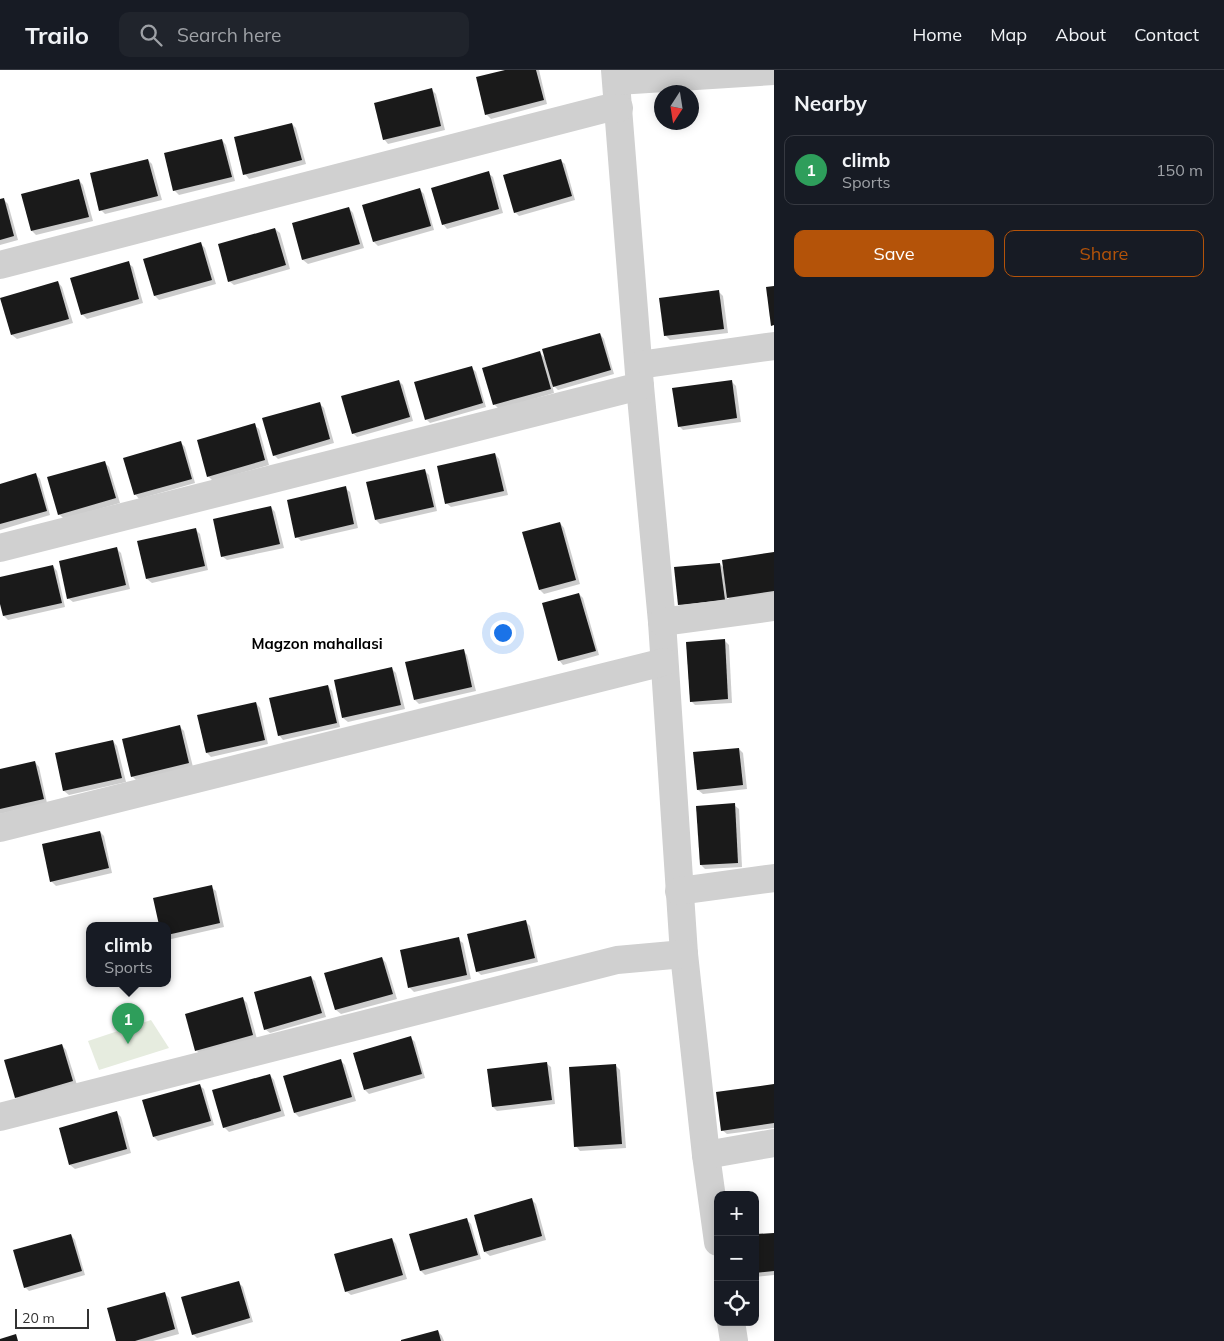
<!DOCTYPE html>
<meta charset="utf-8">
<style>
:root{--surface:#171b24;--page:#20242c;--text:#f1f3f6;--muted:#9ea1a6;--line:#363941;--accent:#b45309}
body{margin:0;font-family:Mulish,sans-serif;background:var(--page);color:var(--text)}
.controls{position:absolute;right:15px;bottom:15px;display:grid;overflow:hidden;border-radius:10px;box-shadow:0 2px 12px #0003}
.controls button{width:45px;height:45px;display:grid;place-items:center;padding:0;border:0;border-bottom:1px solid var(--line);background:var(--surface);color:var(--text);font:25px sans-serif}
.compass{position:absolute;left:654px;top:15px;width:45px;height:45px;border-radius:50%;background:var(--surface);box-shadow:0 2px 12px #0003;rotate:192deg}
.scale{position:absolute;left:15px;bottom:12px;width:74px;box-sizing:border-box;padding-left:5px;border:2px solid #333;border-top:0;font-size:14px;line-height:18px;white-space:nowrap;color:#333;-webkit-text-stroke:4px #fff;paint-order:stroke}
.you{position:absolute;left:502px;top:562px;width:18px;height:18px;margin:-12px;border:4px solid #fff;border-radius:50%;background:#1a73e8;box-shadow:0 0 0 8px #1a73e833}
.badge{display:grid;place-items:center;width:32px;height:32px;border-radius:50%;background:var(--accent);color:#fff;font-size:16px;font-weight:700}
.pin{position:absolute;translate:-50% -41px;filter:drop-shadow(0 1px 2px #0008)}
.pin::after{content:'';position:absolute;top:26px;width:18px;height:15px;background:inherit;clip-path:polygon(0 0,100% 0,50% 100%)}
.popup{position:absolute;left:86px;top:852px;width:85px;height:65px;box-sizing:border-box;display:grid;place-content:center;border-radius:10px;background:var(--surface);filter:drop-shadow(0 1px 4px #0005);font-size:16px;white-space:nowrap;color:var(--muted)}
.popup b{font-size:19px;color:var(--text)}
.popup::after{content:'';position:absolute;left:50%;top:100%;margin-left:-10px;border:10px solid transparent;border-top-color:var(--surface)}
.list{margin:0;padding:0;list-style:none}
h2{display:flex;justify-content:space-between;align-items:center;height:65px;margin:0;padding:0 20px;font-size:21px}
h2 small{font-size:16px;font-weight:400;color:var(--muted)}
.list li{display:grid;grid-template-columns:32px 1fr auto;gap:15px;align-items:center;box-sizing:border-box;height:70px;margin:0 10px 10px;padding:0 10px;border:1px solid var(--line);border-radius:10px}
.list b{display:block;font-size:19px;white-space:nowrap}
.list p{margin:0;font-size:16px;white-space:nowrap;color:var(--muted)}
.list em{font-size:16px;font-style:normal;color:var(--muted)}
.actions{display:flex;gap:10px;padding:15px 20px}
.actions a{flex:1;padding:11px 0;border:1px solid var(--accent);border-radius:10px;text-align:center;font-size:18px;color:var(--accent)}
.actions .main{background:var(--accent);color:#fff}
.icon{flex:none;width:28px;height:28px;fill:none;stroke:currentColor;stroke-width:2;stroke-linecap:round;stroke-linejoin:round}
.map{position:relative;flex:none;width:774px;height:1271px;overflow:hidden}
header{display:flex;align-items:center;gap:30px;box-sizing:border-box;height:70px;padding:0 25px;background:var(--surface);border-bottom:1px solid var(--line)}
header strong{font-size:24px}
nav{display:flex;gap:28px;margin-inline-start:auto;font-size:18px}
.search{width:350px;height:45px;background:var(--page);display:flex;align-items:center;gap:12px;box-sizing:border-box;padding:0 18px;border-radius:10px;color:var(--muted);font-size:19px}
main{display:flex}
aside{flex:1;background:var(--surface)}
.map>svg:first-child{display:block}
</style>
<header>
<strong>Trailo</strong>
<div class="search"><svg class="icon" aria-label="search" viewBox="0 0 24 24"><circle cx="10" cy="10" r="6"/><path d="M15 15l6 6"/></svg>Search here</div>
<nav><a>Home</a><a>Map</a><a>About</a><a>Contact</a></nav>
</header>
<main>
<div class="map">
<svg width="774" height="1271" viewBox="0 0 774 1271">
<rect width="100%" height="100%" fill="#fff"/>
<path fill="#e6ecdf" d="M151 950 169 978 99 1000 88 971Z"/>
<g fill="#0003">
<path d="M510 0H539L547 34 491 49 486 44Z"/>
<path d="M431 19 436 24 445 60 388 74 384 69Z"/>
<path d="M292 54 296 58 306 94 249 109 245 104Z"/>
<path d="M222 70 226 75 235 111 179 125 174 120Z"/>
<path d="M148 90 152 94 162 130 105 144 101 140Z"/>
<path d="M560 90 565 94 575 130 519 146 515 142Z"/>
<path d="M488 103 493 107 503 143 447 159 443 154Z"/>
<path d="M79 110 83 115 93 151 36 165 32 161Z"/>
<path d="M420 120 424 124 434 160 378 176 374 172Z"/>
<path d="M4 130 8 134 18 170 0 175V131Z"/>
<path d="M349 138 353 143 364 178 308 194 303 190 293 154Z"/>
<path d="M275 159 280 163 290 199 234 215 229 211Z"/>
<path d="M201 174 205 178 216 214 159 230 155 226 145 190Z"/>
<path d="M128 193 133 197 143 233 87 249 82 244Z"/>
<path d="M58 212 62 217 73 253 17 269 12 265Z"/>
<path d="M719 222 723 226 728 263 670 270 665 265Z"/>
<path d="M600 264 604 269 614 304 558 320 552 314 554 323 499 339 494 334 540 283 546 289Z"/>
<path d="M471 297 476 302 486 337 430 353 426 349Z"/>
<path d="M399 311 403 315 413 351 357 367 353 363Z"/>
<path d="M731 311 736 316 741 352 683 360 679 356Z"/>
<path d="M319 333 324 338 334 373 278 389 274 385Z"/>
<path d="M254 355 259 359 269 395 213 411 208 406Z"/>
<path d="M181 373 185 377 195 413 139 429 135 424Z"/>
<path d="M495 384 499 389 508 425 451 437 446 433Z"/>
<path d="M105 393 109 397 120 433 64 449 59 444Z"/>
<path d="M425 401 429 405 437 441 380 454 376 450Z"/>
<path d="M36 405 40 409 50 445 0 460V415Z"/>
<path d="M345 418 350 422 358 458 301 471 297 467Z"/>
<path d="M271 437 275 442 284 478 227 490 222 486Z"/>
<path d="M560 453 564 458 580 514 544 524 540 520Z"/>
<path d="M196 460 200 464 208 500 152 513 147 509Z"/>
<path d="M117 479 121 483 130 519 73 532 68 528Z"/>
<path d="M774 484V526L733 532 727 527 728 534 684 539 679 535 720 494 724 498Z"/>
<path d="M53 496 57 501 65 537 8 550 4 546 0 529V508Z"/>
<path d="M579 524 583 528 599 585 563 595 559 590Z"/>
<path d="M724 570 729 575 732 633 695 635 691 631Z"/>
<path d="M463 580 467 585 476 621 419 634 415 630Z"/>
<path d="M392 599 396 603 405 639 348 652 343 648Z"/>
<path d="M328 616 332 621 340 657 283 670 279 665Z"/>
<path d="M256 633 260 638 268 674 211 687 207 683Z"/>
<path d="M180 657 184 661 193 697 136 710 132 706Z"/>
<path d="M113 671 117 676 126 712 69 725 64 721 56 684Z"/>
<path d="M739 679 743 683 747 719 703 724 698 720Z"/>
<path d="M35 692 39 697 47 733 0 744V700Z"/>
<path d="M734 735 739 739 742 797 705 799 701 795Z"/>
<path d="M100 762 104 766 112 803 56 816 51 811Z"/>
<path d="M211 817 216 821 224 857 167 870V855H160L154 829Z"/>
<path d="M526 852 530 856 538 892 481 905 477 901Z"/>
<path d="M458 869 463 873 471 909 414 922 410 918 401 881Z"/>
<path d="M382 888 386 893 397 929 341 944 336 940 326 904Z"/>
<path d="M311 907 315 911 326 947 270 963 265 959Z"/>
<path d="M242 928 247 933 257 969 201 985 197 981Z"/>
<path d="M411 968 415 972 425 1008 369 1024 365 1020Z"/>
<path d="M62 975 66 980 77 1015 21 1031 16 1027Z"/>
<path d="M341 991 345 995 356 1031 299 1047 295 1043Z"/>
<path d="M546 993 551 997 555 1034 497 1041 493 1037 488 1000Z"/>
<path d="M616 996 620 1000 626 1078 580 1081 576 1076Z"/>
<path d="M270 1005 274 1010 285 1046 229 1062 224 1057Z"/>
<path d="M199 1015 204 1019 214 1055 158 1071 154 1067Z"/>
<path d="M774 1015V1058L727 1064 722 1060Z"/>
<path d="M116 1042 121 1047 131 1083 75 1099 70 1095Z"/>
<path d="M531 1129 536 1134 546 1170 490 1186 485 1182Z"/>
<path d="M466 1149 471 1154 481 1189 425 1205 421 1201 410 1165Z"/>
<path d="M774 1164V1205L755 1207V1166Z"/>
<path d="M71 1165 75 1170 85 1205 29 1221 25 1217Z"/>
<path d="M392 1169 396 1174 407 1209 351 1225 346 1221Z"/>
<path d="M238 1212 243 1217 253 1252 197 1268 193 1264Z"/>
<path d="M164 1223 169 1228 179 1264 153 1271H117Z"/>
<path d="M438 1261 442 1266 444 1271H404Z"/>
</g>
<g fill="#1a1a1a">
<path d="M505 0H536L544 30 485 45 476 7Z"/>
<path d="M432 18 441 56 383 70 374 33Z"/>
<path d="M292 53 302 90 243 105 234 67Z"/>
<path d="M222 69 232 107 173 121 164 83Z"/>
<path d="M148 89 158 126 99 141 90 103Z"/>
<path d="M561 89 572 126 514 143 503 105Z"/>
<path d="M489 101 499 139 442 155 431 118Z"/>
<path d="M79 109 89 147 31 161 21 124Z"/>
<path d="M420 118 431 156 373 172 362 135Z"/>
<path d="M4 128 14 166 0 170V129Z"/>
<path d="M349 137 360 174 302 190 292 153Z"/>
<path d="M275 158 286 195 228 212 218 174Z"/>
<path d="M201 172 212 210 154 226 143 189Z"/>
<path d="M129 191 139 229 81 245 70 208Z"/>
<path d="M58 211 69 249 11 265 0 228Z"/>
<path d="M774 216V255L771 256 766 217Z"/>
<path d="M719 220 724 259 664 266 659 228Z"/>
<path d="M600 263 611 300 553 317 542 279Z"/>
<path d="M540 281 551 319 493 335 482 298Z"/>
<path d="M472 296 483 333 425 350 414 312Z"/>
<path d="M399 310 410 347 352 364 341 326Z"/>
<path d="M732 310 737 348 678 357 672 318Z"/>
<path d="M320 332 330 369 273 386 262 348Z"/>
<path d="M255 353 265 390 207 407 197 370Z"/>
<path d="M181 371 192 409 134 425 123 388Z"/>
<path d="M495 383 504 421 445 434 437 396Z"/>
<path d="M105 391 116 428 58 445 47 407Z"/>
<path d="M425 399 434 437 375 450 366 412Z"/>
<path d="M36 403 47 441 0 454V414Z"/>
<path d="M346 416 354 454 295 468 287 430Z"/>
<path d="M271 436 280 474 221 487 213 449Z"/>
<path d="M560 452 576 510 539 520 522 462Z"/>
<path d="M196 458 205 496 146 509 137 471Z"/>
<path d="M117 477 126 515 67 529 59 491Z"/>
<path d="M774 482V521L727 528 722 490Z"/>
<path d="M720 493 725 530 678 535 674 497Z"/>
<path d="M53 495 62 533 3 546 0 534V507Z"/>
<path d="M579 523 596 581 558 591 542 533Z"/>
<path d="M725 569 728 629 690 632 686 572Z"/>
<path d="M464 579 472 617 414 630 405 592Z"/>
<path d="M392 597 401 635 342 648 334 610Z"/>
<path d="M328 615 337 653 278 666 269 628Z"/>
<path d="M256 632 265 670 206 683 197 645Z"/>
<path d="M180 655 189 693 131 707 122 669Z"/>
<path d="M113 670 122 708 63 721 55 683Z"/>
<path d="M739 678 743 715 697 720 693 682Z"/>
<path d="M35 691 44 729 0 739V699Z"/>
<path d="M735 733 738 793 700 795 696 736Z"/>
<path d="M100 761 109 798 50 812 42 774Z"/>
<path d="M212 815 220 853 167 865V855H159L153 828Z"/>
<path d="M526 850 535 888 476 902 467 864Z"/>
<path d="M459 867 467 905 408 918 400 880Z"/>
<path d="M382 887 393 924 335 940 324 903Z"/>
<path d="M311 906 322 943 264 960 254 922Z"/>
<path d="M243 927 253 965 195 981 185 944Z"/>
<path d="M411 966 422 1004 364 1020 353 983Z"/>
<path d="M62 974 73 1011 15 1028 4 990Z"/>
<path d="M341 989 352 1027 294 1043 283 1006Z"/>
<path d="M547 992 552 1030 492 1037 487 999Z"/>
<path d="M616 994 622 1074 574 1077 569 997Z"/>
<path d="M270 1004 281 1041 223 1058 212 1020Z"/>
<path d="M200 1014 211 1051 153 1067 142 1030Z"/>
<path d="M774 1014V1053L721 1061 716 1022Z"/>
<path d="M117 1041 127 1079 69 1095 59 1058Z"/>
<path d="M532 1128 542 1166 484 1182 474 1145Z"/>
<path d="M467 1148 478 1185 420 1201 409 1164Z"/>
<path d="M774 1163V1201L755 1203V1164Z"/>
<path d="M71 1164 82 1201 24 1218 13 1180Z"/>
<path d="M392 1168 403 1205 345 1222 334 1184Z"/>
<path d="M239 1211 250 1248 192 1265 181 1227Z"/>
<path d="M165 1222 175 1259 135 1271H116L107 1238Z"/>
<path d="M438 1260 441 1271H401V1270Z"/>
<path d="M16 1264 18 1271H0V1269Z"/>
</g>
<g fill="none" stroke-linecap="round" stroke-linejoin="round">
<g stroke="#d0d0d0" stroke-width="28">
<path d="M615 0 640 316 662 552 684 884 706 1085 718 1172"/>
<path d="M617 11 774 1"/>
<path d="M0 195 604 39 619 38"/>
<path d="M639 295 774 276"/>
<path d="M0 478 640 316"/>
<path d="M662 552 774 537"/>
<path d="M0 758 664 592"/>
<path d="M679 821 774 808"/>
<path d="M0 1047 617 890 684 884"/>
<path d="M706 1085 774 1073"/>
<path d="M731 1252 734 1271"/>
</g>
</g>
<g text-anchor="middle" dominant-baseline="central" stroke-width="5" stroke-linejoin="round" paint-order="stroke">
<g font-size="15" font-weight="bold" fill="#000" stroke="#fff">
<text x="317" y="573">Magzon mahallasi</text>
</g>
</g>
</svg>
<div class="controls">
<button>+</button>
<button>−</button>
<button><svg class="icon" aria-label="locate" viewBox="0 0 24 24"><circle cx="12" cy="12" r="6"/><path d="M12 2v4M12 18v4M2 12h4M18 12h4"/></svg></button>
</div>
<svg class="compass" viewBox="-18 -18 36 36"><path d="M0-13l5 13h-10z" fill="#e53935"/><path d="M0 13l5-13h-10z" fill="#9ea1a6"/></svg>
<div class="scale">20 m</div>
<div class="you"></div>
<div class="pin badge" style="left:128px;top:974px;background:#2e9e5b">1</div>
<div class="popup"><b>climb</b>Sports</div>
</div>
<aside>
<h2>Nearby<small></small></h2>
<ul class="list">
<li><span class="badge" style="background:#2e9e5b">1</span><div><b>climb</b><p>Sports</p></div><em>150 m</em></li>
</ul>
<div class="actions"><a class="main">Save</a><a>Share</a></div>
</aside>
</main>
